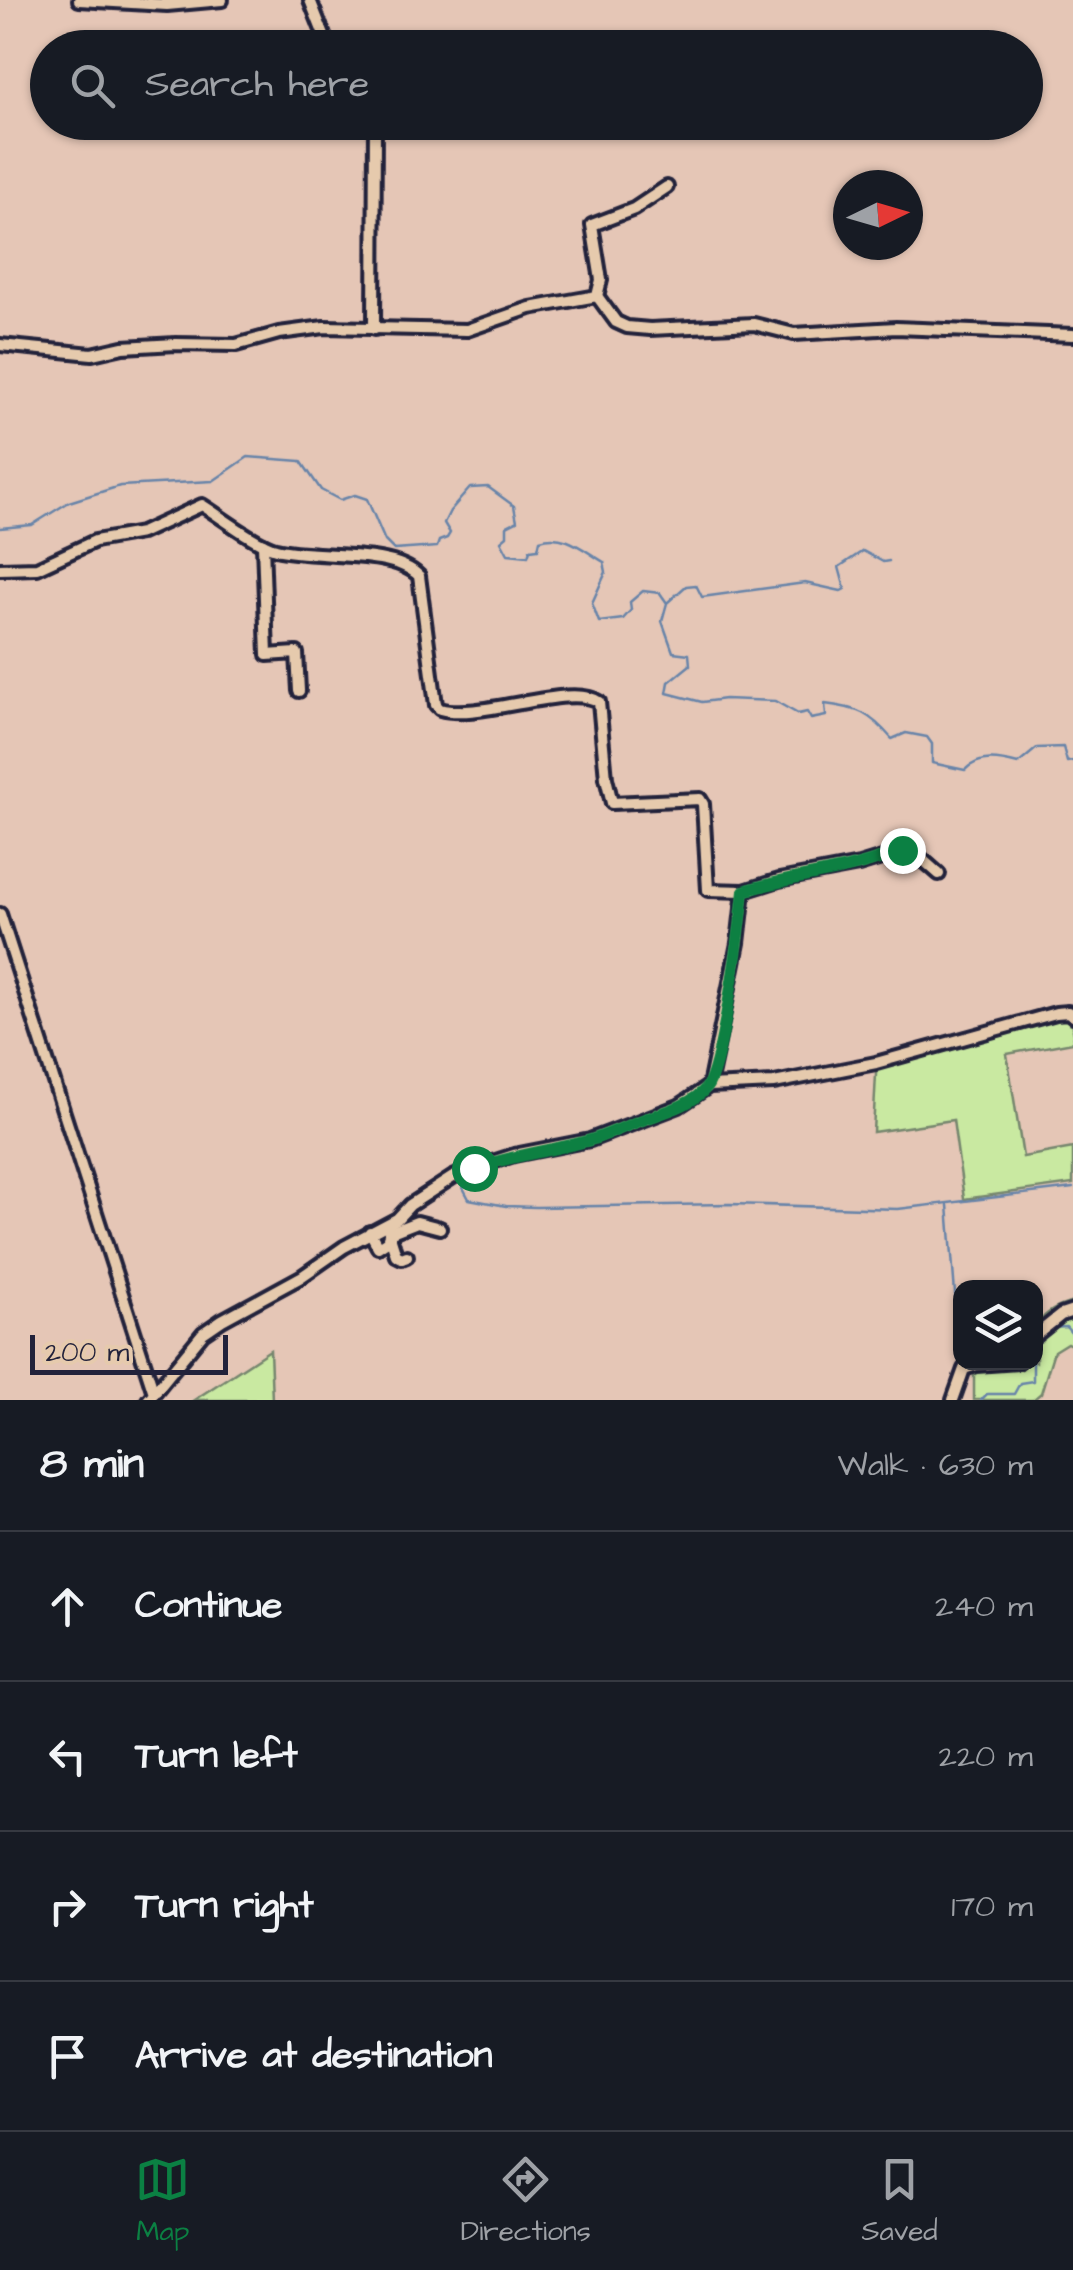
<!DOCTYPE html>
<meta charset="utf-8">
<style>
:root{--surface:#171b24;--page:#242831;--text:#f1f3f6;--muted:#9ea1a6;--line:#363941;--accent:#0b8043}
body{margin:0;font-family:"Architects Daughter",sans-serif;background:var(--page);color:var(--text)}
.controls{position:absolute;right:30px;bottom:30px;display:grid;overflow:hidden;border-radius:20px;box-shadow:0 2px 8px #0004}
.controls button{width:90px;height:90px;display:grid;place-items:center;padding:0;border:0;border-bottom:2px solid var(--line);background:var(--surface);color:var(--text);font:50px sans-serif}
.compass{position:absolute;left:833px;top:170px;width:90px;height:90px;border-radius:50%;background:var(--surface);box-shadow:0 2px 8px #0004;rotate:85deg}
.scale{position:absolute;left:30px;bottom:25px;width:198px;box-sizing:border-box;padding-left:10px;border:5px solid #22223b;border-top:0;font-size:28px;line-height:35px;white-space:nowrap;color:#22223b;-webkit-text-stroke:8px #e6caad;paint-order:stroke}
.stop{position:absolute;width:30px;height:30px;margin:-22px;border:8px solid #0b8043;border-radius:50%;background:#fff}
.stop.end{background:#0b8043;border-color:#fff;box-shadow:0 2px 10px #0008}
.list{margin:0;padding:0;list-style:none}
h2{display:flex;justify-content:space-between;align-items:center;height:130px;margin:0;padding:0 40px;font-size:42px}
h2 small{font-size:32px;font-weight:400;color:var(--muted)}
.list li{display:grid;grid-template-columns:65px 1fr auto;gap:30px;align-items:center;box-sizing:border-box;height:150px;padding:0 40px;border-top:2px solid var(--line)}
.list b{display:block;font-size:38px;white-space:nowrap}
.list em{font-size:32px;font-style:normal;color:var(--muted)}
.icon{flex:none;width:55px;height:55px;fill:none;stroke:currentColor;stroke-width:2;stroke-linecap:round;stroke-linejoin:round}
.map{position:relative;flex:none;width:1073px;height:1400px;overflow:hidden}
.search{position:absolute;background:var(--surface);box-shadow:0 2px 8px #0004;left:30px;right:30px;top:30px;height:110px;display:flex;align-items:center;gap:25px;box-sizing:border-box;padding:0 35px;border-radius:55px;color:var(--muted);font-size:38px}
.sheet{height:730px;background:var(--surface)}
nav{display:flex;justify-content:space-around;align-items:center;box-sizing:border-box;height:140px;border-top:2px solid var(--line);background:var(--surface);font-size:28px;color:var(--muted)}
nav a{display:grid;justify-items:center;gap:5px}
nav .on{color:var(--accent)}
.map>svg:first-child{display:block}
</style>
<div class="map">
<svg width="1073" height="1400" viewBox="0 0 1073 1400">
<rect width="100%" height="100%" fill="#e5c6b6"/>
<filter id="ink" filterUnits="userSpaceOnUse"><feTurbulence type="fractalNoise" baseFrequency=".01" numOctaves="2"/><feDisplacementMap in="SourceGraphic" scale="20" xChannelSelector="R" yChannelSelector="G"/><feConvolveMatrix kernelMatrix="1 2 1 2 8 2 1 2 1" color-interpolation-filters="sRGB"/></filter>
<g filter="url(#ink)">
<g fill="#c9e9a1" stroke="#76866e" stroke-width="2.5">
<path d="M1068 1015 1073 1024V1042L1007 1054 1023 1157 1073 1148V1184L964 1199 953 1120 873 1132 877 1055Z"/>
<path d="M1073 1302V1346L1067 1343 1054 1351 1041 1393 1033 1400H974V1363L1036 1362C1036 1326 1034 1313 1073 1302Z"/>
<path d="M270 1350 272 1400H194Z"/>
</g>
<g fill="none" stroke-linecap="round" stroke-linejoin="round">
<g stroke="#6884a9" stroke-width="2.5">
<path d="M0 528 32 525 69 502 120 486 213 481 248 457 301 461 321 490 340 500 355 495 367 499 385 541 394 550 437 547 439 541 447 538 450 533 444 523 450 511 470 488 488 487 514 506 517 521 507 526V536L501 541 508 554 528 556 530 550 538 549 540 540C565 532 583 550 604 562L606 572 592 603 599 622 623 619 631 610 630 602 643 591 660 593 667 603 662 621 673 652 689 654 690 665 669 682 667 693 702 702 725 699 775 701 798 714 807 712 811 719 826 716 825 704C858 708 870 713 892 739L906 733 927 737 932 744V763L965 770C980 755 999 759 1018 764L1037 748 1063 747 1067 762 1073 761"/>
<path d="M668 602 686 586 696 585 702 597 805 583 841 591 845 589 839 567 863 551 883 562 889 561"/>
<path d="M459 1180 469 1199 506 1206 536 1207 730 1204 898 1209 1073 1188"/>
<path d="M948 1205 960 1357"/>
<path d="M1052 1328 1066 1327 1073 1335"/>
<path d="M1036 1348 1042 1336"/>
<path d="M981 1400 987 1394H1014L1020 1383 1033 1381V1362"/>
</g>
<defs>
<g id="minor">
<path d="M79 0 167 5 222 0"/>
<path d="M310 0 329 48"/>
<path d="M303 122V123"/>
<path d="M597 296 601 280 592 225 634 209 667 187"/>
<path d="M374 329 375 122"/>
<path d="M0 345 92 354 123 347 176 344 236 345 279 333 324 327 467 330 530 308 597 296 616 322 627 327 650 329 754 324 794 334 896 328 1073 335"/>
<path d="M263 544 267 655 297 653 299 691"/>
<path d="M0 569 37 568 95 541 141 533 202 505C220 516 257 545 276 549 313 559 392 548 419 576L436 705 440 709C478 721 572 682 599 702L606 778 612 803 700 799 703 804 708 890 744 891 779 880 859 865 895 854 906 845 939 874"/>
<path d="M0 914 154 1393 148 1400"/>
<path d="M709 1086 738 943 744 891"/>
<path d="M370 1232 378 1247 389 1240 388 1237"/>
<path d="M407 1256 402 1258 396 1255 389 1233 417 1222 440 1228"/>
<path d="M1036 1335 1061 1315 1073 1311"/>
<path d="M154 1393 203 1333 222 1320 301 1277 344 1247 397 1219 410 1205 453 1177 474 1168 514 1155 590 1140 679 1106 709 1086 774 1083 876 1063 1056 1013 1068 1012 1073 1016"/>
<path d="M953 1400 964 1369 976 1365 1018 1362"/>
</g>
</defs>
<use href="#minor" stroke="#22223b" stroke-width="18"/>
<use href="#minor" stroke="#e6caad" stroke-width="10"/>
</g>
</g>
<g fill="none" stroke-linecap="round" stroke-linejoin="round" filter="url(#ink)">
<path stroke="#0b8043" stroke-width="12" d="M474 1168C511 1156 549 1151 587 1141 606 1136 625 1126 645 1119 665 1112 692 1105 706 1088 722 1070 741 922 744 891 795 875 852 873 902 850"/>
</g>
</svg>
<div class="controls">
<button><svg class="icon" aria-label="layers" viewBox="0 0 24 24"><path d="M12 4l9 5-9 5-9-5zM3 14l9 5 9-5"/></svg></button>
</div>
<svg class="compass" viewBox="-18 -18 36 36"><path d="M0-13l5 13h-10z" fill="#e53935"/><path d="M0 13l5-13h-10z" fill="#9ea1a6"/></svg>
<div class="scale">200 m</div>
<div class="stop" style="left:474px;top:1168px"></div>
<div class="stop end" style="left:902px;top:850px"></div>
<div class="search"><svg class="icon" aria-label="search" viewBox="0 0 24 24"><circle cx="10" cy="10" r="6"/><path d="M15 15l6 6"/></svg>Search here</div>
</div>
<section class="sheet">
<h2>8 min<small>Walk · 630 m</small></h2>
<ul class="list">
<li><svg class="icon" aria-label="ahead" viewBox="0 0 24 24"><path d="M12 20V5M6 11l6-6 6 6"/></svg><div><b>Continue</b></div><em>240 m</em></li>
<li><svg class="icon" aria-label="left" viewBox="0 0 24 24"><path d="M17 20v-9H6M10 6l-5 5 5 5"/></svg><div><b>Turn left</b></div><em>220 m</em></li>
<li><svg class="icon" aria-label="right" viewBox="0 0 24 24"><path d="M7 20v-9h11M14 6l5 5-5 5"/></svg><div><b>Turn right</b></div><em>170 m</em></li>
<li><svg class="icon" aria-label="arrive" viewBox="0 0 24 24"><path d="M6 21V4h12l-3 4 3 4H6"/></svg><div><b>Arrive at destination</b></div></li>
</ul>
</section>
<nav>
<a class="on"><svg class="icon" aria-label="map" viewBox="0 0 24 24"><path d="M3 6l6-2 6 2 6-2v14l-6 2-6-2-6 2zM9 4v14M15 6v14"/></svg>Map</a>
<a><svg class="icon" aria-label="directions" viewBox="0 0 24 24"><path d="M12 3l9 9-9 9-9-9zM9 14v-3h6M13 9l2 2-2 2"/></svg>Directions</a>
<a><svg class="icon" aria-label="saved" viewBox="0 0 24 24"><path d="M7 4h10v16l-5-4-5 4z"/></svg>Saved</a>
</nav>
